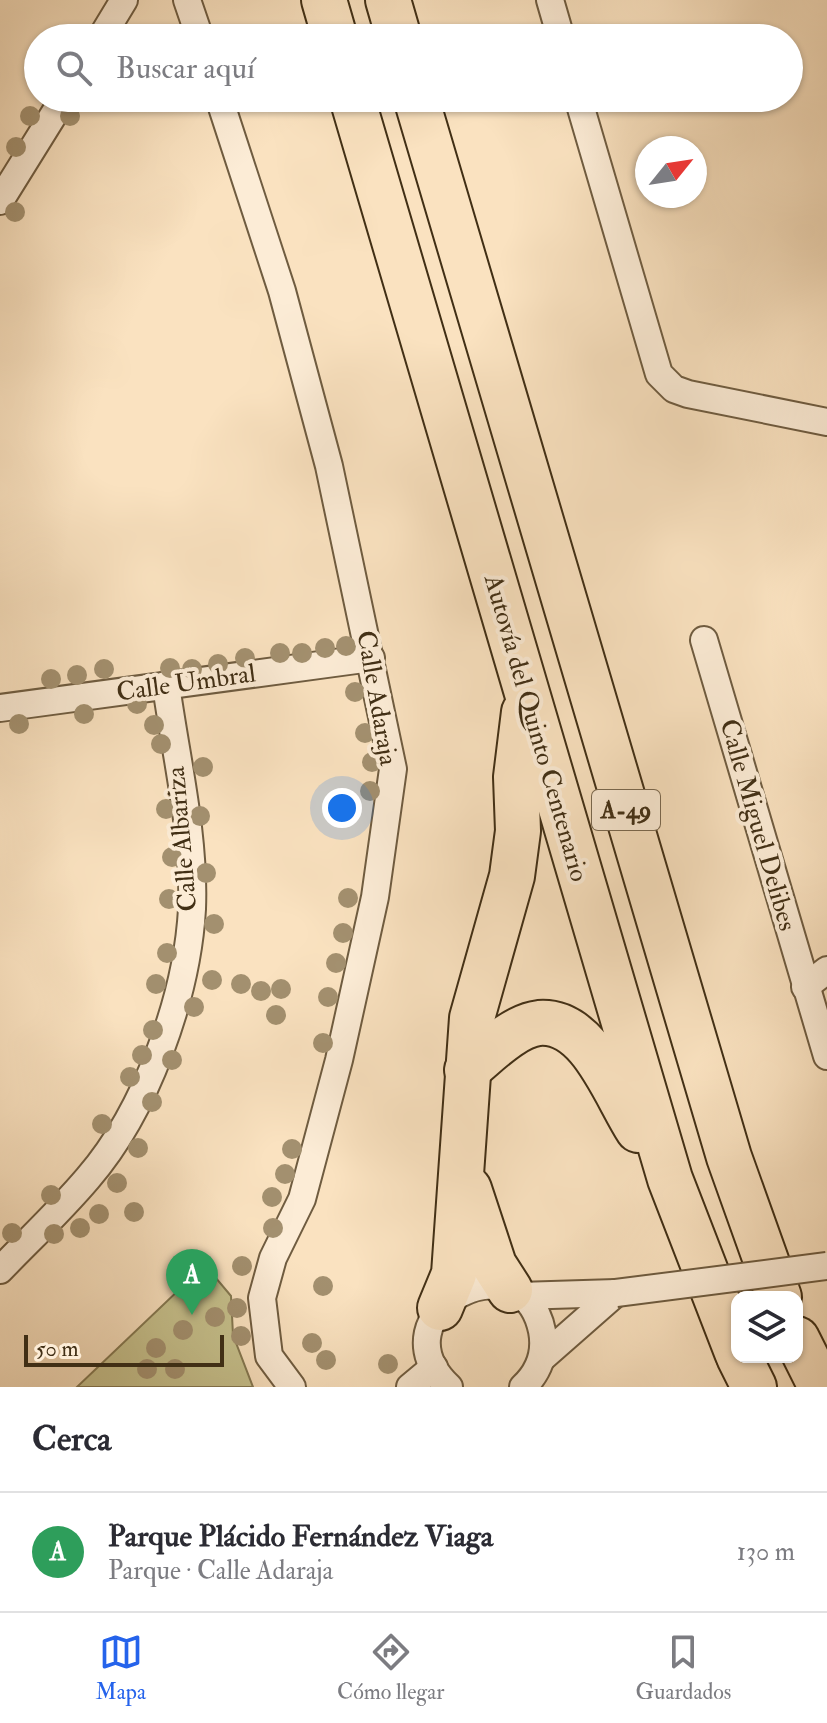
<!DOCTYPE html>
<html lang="es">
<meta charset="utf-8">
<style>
:root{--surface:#fff;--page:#f7f7f7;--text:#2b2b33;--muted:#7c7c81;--line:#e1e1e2;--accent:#2563eb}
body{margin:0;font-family:"IM FELL Double Pica",serif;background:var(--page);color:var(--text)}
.controls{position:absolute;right:24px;bottom:24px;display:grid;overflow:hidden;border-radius:16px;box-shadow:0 2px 6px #0004}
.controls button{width:72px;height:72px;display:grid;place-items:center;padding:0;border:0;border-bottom:2px solid var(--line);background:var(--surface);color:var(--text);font:40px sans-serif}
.compass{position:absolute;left:635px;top:136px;width:72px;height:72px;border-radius:50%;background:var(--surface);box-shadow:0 2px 6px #0004;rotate:60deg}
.scale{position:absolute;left:24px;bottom:20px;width:200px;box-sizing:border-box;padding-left:8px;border:4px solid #412f15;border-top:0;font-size:22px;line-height:28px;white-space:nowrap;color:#412f15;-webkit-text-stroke:6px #fcecd6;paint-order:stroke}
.you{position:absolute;left:342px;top:808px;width:28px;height:28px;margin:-20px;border:6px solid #fff;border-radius:50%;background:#1a73e8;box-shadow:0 0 0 12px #1a73e833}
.badge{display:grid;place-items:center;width:52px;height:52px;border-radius:50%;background:var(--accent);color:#fff;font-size:26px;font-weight:700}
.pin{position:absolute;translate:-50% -66px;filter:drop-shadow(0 2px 4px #0008)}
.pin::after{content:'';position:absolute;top:42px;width:28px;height:24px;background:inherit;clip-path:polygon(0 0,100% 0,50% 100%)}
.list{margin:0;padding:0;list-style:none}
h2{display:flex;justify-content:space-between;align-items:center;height:104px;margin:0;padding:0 32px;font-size:34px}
h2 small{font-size:26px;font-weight:400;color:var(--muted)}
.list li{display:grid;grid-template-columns:52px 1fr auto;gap:24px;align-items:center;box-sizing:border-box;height:120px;padding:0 32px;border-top:2px solid var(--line)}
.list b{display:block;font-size:30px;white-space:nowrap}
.list p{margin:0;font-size:26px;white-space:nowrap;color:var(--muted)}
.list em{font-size:26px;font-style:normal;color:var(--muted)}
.icon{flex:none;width:44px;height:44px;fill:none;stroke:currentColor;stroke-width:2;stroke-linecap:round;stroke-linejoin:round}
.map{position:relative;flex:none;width:827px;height:1387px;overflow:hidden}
.search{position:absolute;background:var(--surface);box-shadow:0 2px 6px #0004;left:24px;right:24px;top:24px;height:88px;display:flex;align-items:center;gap:20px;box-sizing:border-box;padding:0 28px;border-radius:44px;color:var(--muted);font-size:30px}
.sheet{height:224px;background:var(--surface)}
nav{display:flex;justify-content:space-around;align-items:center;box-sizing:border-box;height:112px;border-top:2px solid var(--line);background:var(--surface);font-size:22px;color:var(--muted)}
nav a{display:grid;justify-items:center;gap:4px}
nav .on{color:var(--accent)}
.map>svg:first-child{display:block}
</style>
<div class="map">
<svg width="827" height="1387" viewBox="0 0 827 1387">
<rect width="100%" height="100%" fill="#fae2c0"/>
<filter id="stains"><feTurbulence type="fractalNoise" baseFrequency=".0025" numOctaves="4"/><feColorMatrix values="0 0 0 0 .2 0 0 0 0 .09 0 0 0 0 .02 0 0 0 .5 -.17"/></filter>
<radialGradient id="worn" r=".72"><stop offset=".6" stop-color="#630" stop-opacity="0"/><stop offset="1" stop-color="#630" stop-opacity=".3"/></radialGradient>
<path fill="#c6c18d" stroke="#847851" stroke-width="2" d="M205 1265 231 1296 233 1335 253 1387H77Z"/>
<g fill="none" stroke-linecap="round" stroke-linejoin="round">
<defs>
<g id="street">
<path d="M187 0 200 38"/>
<path d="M550 0 561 38"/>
<path d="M101 38 124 0"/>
<path d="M219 98 282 291 329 466 393 769 375 897 339 1060 302 1199 273 1258 262 1298 269 1356 292 1387"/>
<path d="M578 98 659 374 674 389 688 394 827 422"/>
<path d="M0 201 64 98"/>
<path d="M704 640 827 1056"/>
<path d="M0 708 371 658"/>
<path d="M805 987 827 970"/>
<path d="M0 1270C29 1240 61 1210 88 1178 146 1111 187 997 192 909 195 835 176 758 166 685"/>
<path d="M519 1296 616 1293"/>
<path d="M542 1358 616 1293"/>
<path d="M410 1387 434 1367"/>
<path d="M449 1387C371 1313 522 1233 542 1331 546 1352 539 1372 523 1387"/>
</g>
<g id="highway">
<path d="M324 0 335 38"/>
<path d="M388 0 399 38"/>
<path d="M352 98 670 1179 737 1352"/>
<path d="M416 98 729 1157 779 1297"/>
<path d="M467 1070C486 1055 513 1026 539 1023 590 1019 615 1095 638 1130"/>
<path d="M469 1189 494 1265 510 1290"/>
<path d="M440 1308 454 1274 472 1018 512 876 518 831 516 777 524 712"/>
<path d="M797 1339 821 1387"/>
<path d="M739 1357 754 1387"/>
</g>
</defs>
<use href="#street" stroke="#6f5c40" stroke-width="30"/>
<use href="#highway" stroke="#412f15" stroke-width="48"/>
<use href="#street" stroke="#fcecd6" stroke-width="26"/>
<use href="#highway" stroke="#fae2c0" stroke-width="44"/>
<defs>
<path id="street-bridge" d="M616 1293 827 1266"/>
</defs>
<use href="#street-bridge" stroke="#6f5c40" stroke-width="30" stroke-linecap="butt"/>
<use href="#street-bridge" stroke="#fcecd6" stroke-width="26"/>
</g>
<g fill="#a3906f">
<circle cx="30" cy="116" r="10"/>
<circle cx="70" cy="116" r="10"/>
<circle cx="16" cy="147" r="10"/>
<circle cx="15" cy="212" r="10"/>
<circle cx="346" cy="646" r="10"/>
<circle cx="325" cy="648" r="10"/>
<circle cx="280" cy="653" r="10"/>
<circle cx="302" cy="653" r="10"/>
<circle cx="245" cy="658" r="10"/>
<circle cx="218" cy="664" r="10"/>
<circle cx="170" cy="668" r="10"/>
<circle cx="104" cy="669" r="10"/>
<circle cx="192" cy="669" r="10"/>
<circle cx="77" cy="675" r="10"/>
<circle cx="51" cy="679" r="10"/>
<circle cx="355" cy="692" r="10"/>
<circle cx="137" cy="704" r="10"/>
<circle cx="84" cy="714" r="10"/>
<circle cx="19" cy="724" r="10"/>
<circle cx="154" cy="725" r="10"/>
<circle cx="365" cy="733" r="10"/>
<circle cx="161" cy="744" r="10"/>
<circle cx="372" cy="762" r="10"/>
<circle cx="203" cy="767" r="10"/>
<circle cx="370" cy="791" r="10"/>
<circle cx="166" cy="809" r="10"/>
<circle cx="200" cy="816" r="10"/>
<circle cx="172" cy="857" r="10"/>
<circle cx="206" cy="873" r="10"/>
<circle cx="348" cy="898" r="10"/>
<circle cx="169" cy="899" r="10"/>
<circle cx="214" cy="924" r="10"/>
<circle cx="343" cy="933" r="10"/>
<circle cx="167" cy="953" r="10"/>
<circle cx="336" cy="963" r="10"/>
<circle cx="212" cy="980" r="10"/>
<circle cx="156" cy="984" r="10"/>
<circle cx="241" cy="984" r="10"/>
<circle cx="281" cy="989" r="10"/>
<circle cx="261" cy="991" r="10"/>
<circle cx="328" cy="997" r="10"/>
<circle cx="194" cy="1007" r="10"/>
<circle cx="276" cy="1015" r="10"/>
<circle cx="153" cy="1030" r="10"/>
<circle cx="323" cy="1043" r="10"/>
<circle cx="142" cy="1055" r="10"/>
<circle cx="172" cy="1060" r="10"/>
<circle cx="130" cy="1077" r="10"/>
<circle cx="152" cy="1102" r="10"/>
<circle cx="102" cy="1124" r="10"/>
<circle cx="138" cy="1148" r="10"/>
<circle cx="292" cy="1149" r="10"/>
<circle cx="285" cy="1174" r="10"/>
<circle cx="117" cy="1183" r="10"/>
<circle cx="51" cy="1195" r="10"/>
<circle cx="272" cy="1197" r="10"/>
<circle cx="134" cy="1212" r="10"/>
<circle cx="99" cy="1214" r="10"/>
<circle cx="80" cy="1228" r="10"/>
<circle cx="273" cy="1228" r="10"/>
<circle cx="12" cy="1233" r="10"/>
<circle cx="54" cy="1234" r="10"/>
<circle cx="242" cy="1266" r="10"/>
<circle cx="323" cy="1286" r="10"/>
<circle cx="237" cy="1308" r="10"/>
<circle cx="215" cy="1317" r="10"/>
<circle cx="183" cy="1330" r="10"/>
<circle cx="241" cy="1336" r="10"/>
<circle cx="312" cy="1343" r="10"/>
<circle cx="156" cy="1348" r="10"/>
<circle cx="326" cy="1360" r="10"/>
<circle cx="388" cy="1364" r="10"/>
<circle cx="147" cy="1369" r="10"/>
<circle cx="175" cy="1369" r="10"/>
</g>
<g text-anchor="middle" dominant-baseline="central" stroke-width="8" stroke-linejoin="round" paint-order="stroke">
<rect fill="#fcecd6" stroke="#79684f" stroke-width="2" x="592" y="790" width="68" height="40" rx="6"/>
<g font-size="24" font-weight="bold" fill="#412f15">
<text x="626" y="810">A-49</text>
</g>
<g font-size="26" fill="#412f15" stroke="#fcecd6">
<text transform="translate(186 683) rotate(-8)">Calle Umbral</text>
<text transform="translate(377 698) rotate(80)">Calle Adaraja</text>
<text transform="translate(536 728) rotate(74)">Autovía del Quinto Centenario</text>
<text transform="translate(758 825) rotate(74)">Calle Miguel Delibes</text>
<text transform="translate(182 839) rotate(-95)">Calle Albariza</text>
</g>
</g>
<rect width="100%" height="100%" filter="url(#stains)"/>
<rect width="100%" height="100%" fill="url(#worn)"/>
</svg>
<div class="controls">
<button><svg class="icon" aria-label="layers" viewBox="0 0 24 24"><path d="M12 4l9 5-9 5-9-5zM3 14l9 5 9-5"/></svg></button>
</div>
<svg class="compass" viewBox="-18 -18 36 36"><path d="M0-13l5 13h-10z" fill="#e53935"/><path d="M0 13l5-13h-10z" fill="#7c7c81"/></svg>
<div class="scale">50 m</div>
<div class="you"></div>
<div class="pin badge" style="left:192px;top:1315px;background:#2e9e5b">A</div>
<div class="search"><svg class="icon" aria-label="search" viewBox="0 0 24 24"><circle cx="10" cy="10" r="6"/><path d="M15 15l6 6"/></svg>Buscar aquí</div>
</div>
<section class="sheet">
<h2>Cerca<small></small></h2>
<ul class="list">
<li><span class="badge" style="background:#2e9e5b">A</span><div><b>Parque Plácido Fernández Viaga</b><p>Parque · Calle Adaraja</p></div><em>130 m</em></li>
</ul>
</section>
<nav>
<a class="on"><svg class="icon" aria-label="map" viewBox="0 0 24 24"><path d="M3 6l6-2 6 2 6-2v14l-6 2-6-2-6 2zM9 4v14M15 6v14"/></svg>Mapa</a>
<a><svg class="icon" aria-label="directions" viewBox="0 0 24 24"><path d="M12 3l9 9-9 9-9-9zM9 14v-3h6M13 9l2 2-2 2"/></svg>Cómo llegar</a>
<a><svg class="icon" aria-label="saved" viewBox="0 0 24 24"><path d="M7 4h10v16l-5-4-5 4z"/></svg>Guardados</a>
</nav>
